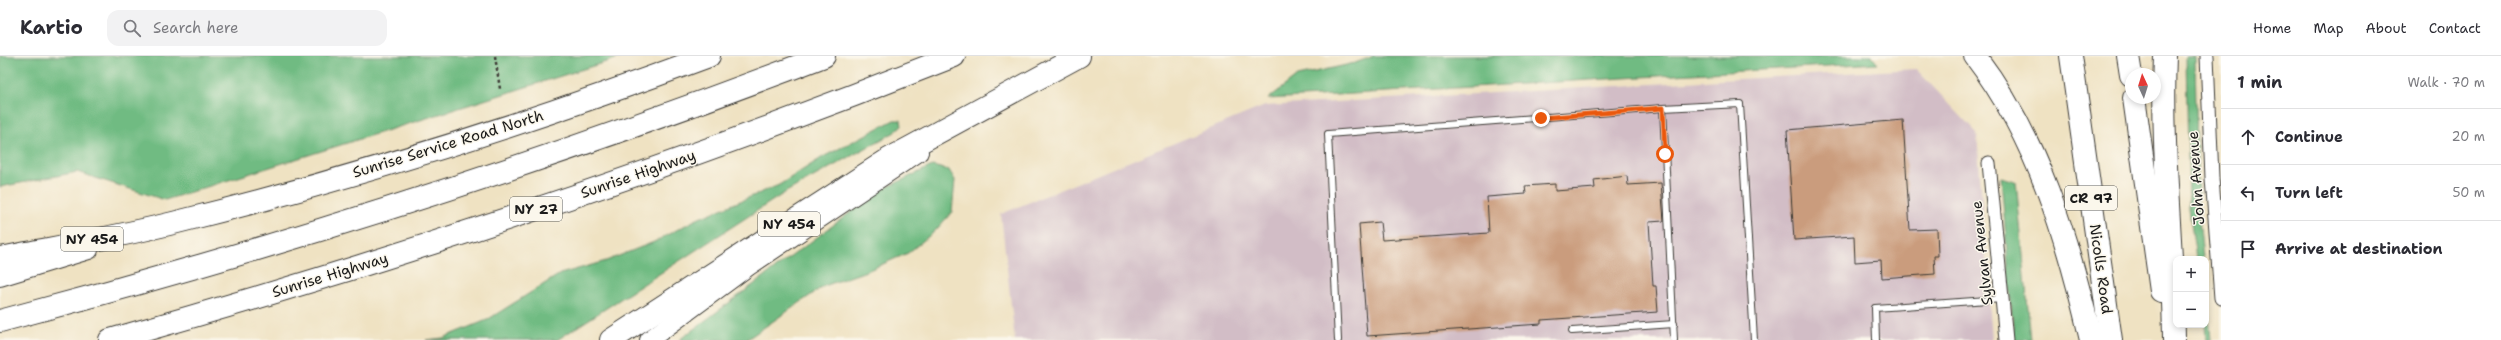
<!DOCTYPE html>
<meta charset="utf-8">
<style>
:root{--surface:#fff;--page:#f2f2f3;--text:#2b2b33;--muted:#7c7c81;--line:#e1e1e2}
body{margin:0;font-family:"Shantell Sans",sans-serif;background:var(--page);color:var(--text)}
.controls{position:absolute;right:12px;bottom:12px;display:grid;overflow:hidden;border-radius:8px;box-shadow:0 2px 6px #0003}
.controls button{width:36px;height:36px;display:grid;place-items:center;padding:0;border:0;border-bottom:1px solid var(--line);background:var(--surface);color:var(--text);font:20px sans-serif}
.compass{position:absolute;left:2125px;top:12px;width:36px;height:36px;border-radius:50%;background:var(--surface);box-shadow:0 2px 6px #0003;rotate:356deg}
.stop{position:absolute;width:12px;height:12px;margin:-9px;border:3px solid #ea580c;border-radius:50%;background:#fff}
.stop.end{background:#ea580c;border-color:#fff;box-shadow:0 1px 4px #0008}
.list{margin:0;padding:0;list-style:none}
h2{display:flex;justify-content:space-between;align-items:center;height:52px;margin:0;padding:0 16px;font-size:17px}
h2 small{font-size:13px;font-weight:400;color:var(--muted)}
.list li{display:grid;grid-template-columns:26px 1fr auto;gap:12px;align-items:center;box-sizing:border-box;height:56px;padding:0 16px;border-top:1px solid var(--line)}
.list b{display:block;font-size:15px;white-space:nowrap}
.list em{font-size:13px;font-style:normal;color:var(--muted)}
.icon{flex:none;width:22px;height:22px;fill:none;stroke:currentColor;stroke-width:2;stroke-linecap:round;stroke-linejoin:round}
.map{position:relative;flex:none;width:2221px;height:284px;overflow:hidden}
header{display:flex;align-items:center;gap:24px;box-sizing:border-box;height:56px;padding:0 20px;background:var(--surface);border-bottom:1px solid var(--line)}
header strong{font-size:19px}
nav{display:flex;gap:22px;margin-inline-start:auto;font-size:14px}
.search{width:280px;height:36px;background:var(--page);display:flex;align-items:center;gap:10px;box-sizing:border-box;padding:0 14px;border-radius:12px;color:var(--muted);font-size:15px}
main{display:flex}
aside{flex:1;background:var(--surface)}
.map>svg:first-child{display:block}
</style>
<header>
<strong>Kartio</strong>
<div class="search"><svg class="icon" aria-label="search" viewBox="0 0 24 24"><circle cx="10" cy="10" r="6"/><path d="M15 15l6 6"/></svg>Search here</div>
<nav><a>Home</a><a>Map</a><a>About</a><a>Contact</a></nav>
</header>
<main>
<div class="map">
<svg width="2221" height="284" viewBox="0 0 2221 284">
<rect width="100%" height="100%" fill="#fbf7ec"/>
<filter id="ink" filterUnits="userSpaceOnUse"><feTurbulence type="fractalNoise" baseFrequency=".025" numOctaves="2"/><feDisplacementMap in="SourceGraphic" scale="8" xChannelSelector="R" yChannelSelector="G"/><feConvolveMatrix kernelMatrix="1 2 1 2 8 2 1 2 1" color-interpolation-filters="sRGB"/></filter>
<filter id="wash" filterUnits="userSpaceOnUse"><feTurbulence type="fractalNoise" baseFrequency=".012" numOctaves="4" result="noise"/><feDisplacementMap in="SourceGraphic" scale="16" xChannelSelector="R" yChannelSelector="G"/><feGaussianBlur stdDeviation="0.9" result="paint"/><feColorMatrix in="noise" values="0 0 0 0 0 0 0 0 0 0 0 0 0 0 0 0 0 1.4 0 .05"/><feComposite in="paint" operator="in"/></filter>
<g filter="url(#wash)">
<rect width="100%" height="100%" fill="#efe2c2"/>
<path fill="#d2bdc6" d="M1916 13 1977 77 1992 284H1015L1001 158 1265 50Z"/>
<g fill="#70bb82" stroke="#466c4f">
<path d="M0 0H625L165 144 77 116 0 131Z"/>
<path d="M1374 0H1872L1878 7 1268 43 1297 20 1355 7Z"/>
<path d="M2186 0H2195L2198 151 2203 203H2196L2189 152Z"/>
<path d="M894 64H901L902 70 895 76 786 136 557 284H426L443 282 487 264 560 218 606 205 654 186 697 163 779 129 823 101Z"/>
<path d="M932 110 949 114 955 124 952 156 935 175 908 197 869 214 824 230 746 284H679L879 135Z"/>
<path d="M2001 121 2016 125 2031 284H2014Z"/>
<path d="M2206 232 2211 284H2206L2205 269Z"/>
</g>
<g id="blocks">
<g fill="#ca9c7d">
<path d="M1903 64 1910 174 1937 173 1938 200H1934L1935 218 1882 222 1881 204 1855 206 1854 180 1794 184 1787 74Z"/>
<path d="M1627 120 1628 129 1661 127 1664 165 1649 166 1653 230H1656L1658 256 1541 264V268L1367 280 1359 168 1380 166 1382 184 1489 177 1487 141 1526 138 1525 130 1555 128V135L1595 132 1594 124Z"/>
</g>
</g>
</g>
<g filter="url(#ink)">
<use href="#blocks" fill-opacity="0" stroke="#3c3a35" stroke-width="1"/>
<g fill="none" stroke-linecap="round" stroke-linejoin="round">
<defs>
<g id="lane">
<path d="M1572 275 1674 268"/>
<path d="M1338 284 1328 78 1663 52"/>
<path d="M1674 284 1663 52 1740 48 1754 284"/>
<path d="M1876 284 1875 252 2002 243"/>
</g>
<g id="street">
<path d="M2207 0 2212 122 2221 242"/>
<path d="M1989 107 2006 284"/>
</g>
<g id="secondary">
<path d="M0 221 89 194"/>
<path d="M649 284 749 210 919 96"/>
</g>
<g id="highway">
<path d="M1975 0C2038 82 2068 184 2091 284"/>
<path d="M2071 0 2111 284"/>
<path d="M2128 0 2131 19"/>
<path d="M2165 0C2161 95 2173 189 2174 284"/>
<path d="M2134 42 2161 235"/>
<path d="M0 202C62 190 124 180 185 164 363 120 537 64 709 0"/>
<path d="M0 265C279 192 555 103 824 0"/>
<path d="M110 284C396 204 678 110 954 0"/>
<path d="M611 284 889 103 1079 0"/>
</g>
</defs>
<use href="#lane" stroke="#3c3a35" stroke-width="8"/>
<use href="#street" stroke="#3c3a35" stroke-width="15"/>
<use href="#secondary" stroke="#3c3a35" stroke-width="20"/>
<use href="#highway" stroke="#3c3a35" stroke-width="24"/>
<path stroke="#3c3a35" stroke-width="2.5" stroke-dasharray="3 3" stroke-linecap="butt" d="M495 0 500 33"/>
<use href="#lane" stroke="#fff" stroke-width="6"/>
<use href="#street" stroke="#fff" stroke-width="13"/>
<use href="#secondary" stroke="#fff" stroke-width="18"/>
<use href="#highway" stroke="#fff" stroke-width="22"/>
</g>
</g>
<g fill="none" stroke-linecap="round" stroke-linejoin="round" filter="url(#ink)">
<path stroke="#ea580c" stroke-width="5" d="M1541 62 1663 52 1665 98"/>
</g>
<g text-anchor="middle" dominant-baseline="central" stroke-width="3" stroke-linejoin="round" paint-order="stroke">
<g fill="#fbf7ec" stroke="#5f5e5a" stroke-width="1">
<rect x="2065" y="130" width="52" height="24" rx="3"/>
<rect x="510" y="141" width="52" height="24" rx="3"/>
<rect x="758" y="156" width="62" height="24" rx="3"/>
<rect x="61" y="171" width="62" height="24" rx="3"/>
</g>
<g font-size="14" font-weight="bold" fill="#1c1c1c">
<text x="2091" y="142">CR 97</text>
<text x="536" y="153">NY 27</text>
<text x="789" y="168">NY 454</text>
<text x="92" y="183">NY 454</text>
</g>
<g font-size="15" fill="#1c1c1c" stroke="#fbf7ec">
<text transform="translate(448 88) rotate(-17)">Sunrise Service Road North</text>
<text transform="translate(638 118) rotate(-19)">Sunrise Highway</text>
<text transform="translate(2196 122) rotate(-94)">John Avenue</text>
<text transform="translate(1982 197) rotate(-96)">Sylvan Avenue</text>
<text transform="translate(2101 213) rotate(82)">Nicolls Road</text>
<text transform="translate(330 219) rotate(-17)">Sunrise Highway</text>
</g>
</g>
</svg>
<div class="controls">
<button>+</button>
<button>−</button>
</div>
<svg class="compass" viewBox="-18 -18 36 36"><path d="M0-13l5 13h-10z" fill="#e53935"/><path d="M0 13l5-13h-10z" fill="#7c7c81"/></svg>
<div class="stop" style="left:1665px;top:98px"></div>
<div class="stop end" style="left:1541px;top:62px"></div>
</div>
<aside>
<h2>1 min<small>Walk · 70 m</small></h2>
<ul class="list">
<li><svg class="icon" aria-label="ahead" viewBox="0 0 24 24"><path d="M12 20V5M6 11l6-6 6 6"/></svg><div><b>Continue</b></div><em>20 m</em></li>
<li><svg class="icon" aria-label="left" viewBox="0 0 24 24"><path d="M17 20v-9H6M10 6l-5 5 5 5"/></svg><div><b>Turn left</b></div><em>50 m</em></li>
<li><svg class="icon" aria-label="arrive" viewBox="0 0 24 24"><path d="M6 21V4h12l-3 4 3 4H6"/></svg><div><b>Arrive at destination</b></div></li>
</ul>
</aside>
</main>
